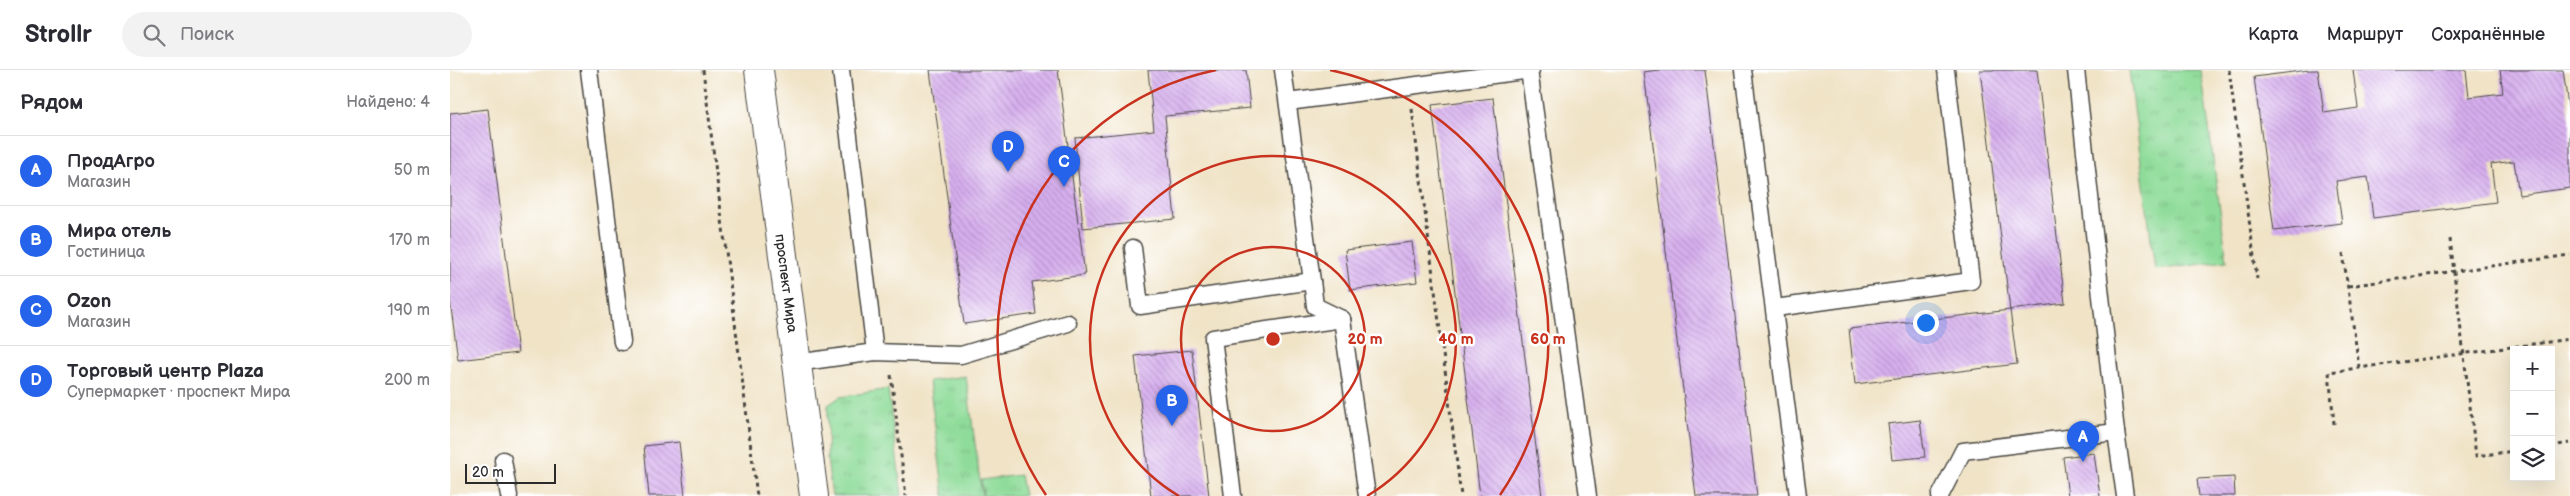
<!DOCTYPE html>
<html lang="ru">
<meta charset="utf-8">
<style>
:root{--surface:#fff;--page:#f2f2f3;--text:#2b2b33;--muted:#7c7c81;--line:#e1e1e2;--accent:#2563eb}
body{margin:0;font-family:"Balsamiq Sans",sans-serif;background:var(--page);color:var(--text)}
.controls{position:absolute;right:15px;bottom:15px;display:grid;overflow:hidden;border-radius:0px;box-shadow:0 5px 20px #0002}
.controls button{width:45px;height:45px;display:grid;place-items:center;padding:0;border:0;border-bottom:1px solid var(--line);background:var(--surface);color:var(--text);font:25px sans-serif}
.scale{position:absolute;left:15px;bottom:12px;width:91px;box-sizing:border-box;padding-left:5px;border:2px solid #2b2b2b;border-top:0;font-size:14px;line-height:18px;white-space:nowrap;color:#2b2b2b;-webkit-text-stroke:4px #fff;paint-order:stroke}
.you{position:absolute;left:1475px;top:252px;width:18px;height:18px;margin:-12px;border:4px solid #fff;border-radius:50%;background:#1a73e8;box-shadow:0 0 0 8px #1a73e833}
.badge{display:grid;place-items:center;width:32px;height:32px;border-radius:50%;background:var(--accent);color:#fff;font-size:16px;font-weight:700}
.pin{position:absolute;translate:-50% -41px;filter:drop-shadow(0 1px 2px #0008)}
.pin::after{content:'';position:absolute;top:26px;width:18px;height:15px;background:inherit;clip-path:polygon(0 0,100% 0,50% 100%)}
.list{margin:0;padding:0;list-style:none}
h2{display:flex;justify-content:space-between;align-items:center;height:65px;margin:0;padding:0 20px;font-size:21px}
h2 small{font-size:16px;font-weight:400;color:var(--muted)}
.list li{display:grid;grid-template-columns:32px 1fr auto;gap:15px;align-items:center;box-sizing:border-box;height:70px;padding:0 20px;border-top:1px solid var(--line)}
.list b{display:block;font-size:19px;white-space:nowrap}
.list p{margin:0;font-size:16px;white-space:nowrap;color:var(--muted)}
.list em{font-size:16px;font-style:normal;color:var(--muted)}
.icon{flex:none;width:28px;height:28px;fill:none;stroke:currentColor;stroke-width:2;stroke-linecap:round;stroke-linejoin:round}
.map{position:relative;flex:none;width:2120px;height:426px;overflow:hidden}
header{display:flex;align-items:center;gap:30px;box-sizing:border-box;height:70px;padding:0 25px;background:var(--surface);border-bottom:1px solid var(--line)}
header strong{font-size:24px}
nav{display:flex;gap:28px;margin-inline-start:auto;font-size:18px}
.search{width:350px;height:45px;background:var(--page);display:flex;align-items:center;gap:12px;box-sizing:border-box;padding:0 18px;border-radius:28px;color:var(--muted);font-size:19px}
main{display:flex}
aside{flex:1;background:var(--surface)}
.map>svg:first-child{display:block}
</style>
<header>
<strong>Strollr</strong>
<div class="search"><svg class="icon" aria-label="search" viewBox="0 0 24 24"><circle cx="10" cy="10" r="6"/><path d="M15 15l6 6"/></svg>Поиск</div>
<nav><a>Карта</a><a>Маршрут</a><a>Сохранённые</a></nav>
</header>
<main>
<aside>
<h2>Рядом<small>Найдено: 4</small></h2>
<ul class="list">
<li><span class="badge">A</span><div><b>ПродАгро</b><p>Магазин</p></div><em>50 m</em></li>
<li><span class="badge">B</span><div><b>Мира отель</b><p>Гостиница</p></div><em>170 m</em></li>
<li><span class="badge">C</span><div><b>Ozon</b><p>Магазин</p></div><em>190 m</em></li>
<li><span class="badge">D</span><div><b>Торговый центр Plaza</b><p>Супермаркет · проспект Мира</p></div><em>200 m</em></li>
</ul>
</aside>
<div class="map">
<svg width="2120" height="426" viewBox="0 0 2120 426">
<defs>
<pattern id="grass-tufts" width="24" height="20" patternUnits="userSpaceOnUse" patternTransform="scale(1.25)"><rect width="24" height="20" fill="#8fdc9a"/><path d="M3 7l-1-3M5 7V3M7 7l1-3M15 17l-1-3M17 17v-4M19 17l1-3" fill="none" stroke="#7cbd85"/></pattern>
<pattern id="building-back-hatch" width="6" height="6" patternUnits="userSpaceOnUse" patternTransform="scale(1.25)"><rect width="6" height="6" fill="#d7afef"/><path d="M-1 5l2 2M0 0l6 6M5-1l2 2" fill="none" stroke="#af8fc2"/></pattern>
</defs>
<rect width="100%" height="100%" fill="#fff"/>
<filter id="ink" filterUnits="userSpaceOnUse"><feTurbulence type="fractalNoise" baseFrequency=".02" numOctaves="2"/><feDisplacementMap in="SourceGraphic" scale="10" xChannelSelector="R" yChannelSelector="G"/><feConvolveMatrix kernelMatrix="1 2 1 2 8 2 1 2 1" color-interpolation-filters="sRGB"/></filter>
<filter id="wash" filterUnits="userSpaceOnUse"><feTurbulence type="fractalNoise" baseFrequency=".0096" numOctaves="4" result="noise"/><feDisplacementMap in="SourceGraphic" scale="20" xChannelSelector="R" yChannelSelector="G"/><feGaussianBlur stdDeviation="1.12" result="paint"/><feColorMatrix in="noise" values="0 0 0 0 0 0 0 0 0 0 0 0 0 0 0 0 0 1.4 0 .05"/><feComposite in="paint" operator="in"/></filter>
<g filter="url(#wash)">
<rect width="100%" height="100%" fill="#f0e3c6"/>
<g fill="url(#grass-tufts)" stroke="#5d8462">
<path d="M1679 0H1751L1777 191 1705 200Z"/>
<path d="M516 306 532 426H494L479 311Z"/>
<path d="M438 319 452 426H382L377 389 378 335 390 327Z"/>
<path d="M570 405 574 426H533L531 410Z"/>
</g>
<g id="blocks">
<g fill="url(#building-back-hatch)">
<path d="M480 0H608L635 205 582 212 586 244 514 254Z"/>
<path d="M698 0H796L800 38 715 46 725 149 633 158 625 68 704 60Z"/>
<path d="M1208 0H1255L1307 426H1246L1194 2Z"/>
<path d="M1530 0H1587L1615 233 1560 240Z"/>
<path d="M1859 0H1868L1874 43 1908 38 1903 0H2016L2019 27 2053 23 2050 0H2113L2120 50V118L2069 125 2064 91 2041 94 2046 132 1923 148 1918 107 1886 111 1892 153 1824 161 1804 7Z"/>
<path d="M1043 28 1092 426H1030L982 35Z"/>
<path d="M38 39 68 283 8 290 0 230V43Z"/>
<path d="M962 172 967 212 900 220 895 180Z"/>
<path d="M1560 240 1567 294 1405 314 1399 259Z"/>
<path d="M742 280 759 426H701L685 286Z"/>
<path d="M1470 350 1475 387 1442 390 1438 354Z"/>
<path d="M229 372 235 426H199L194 376Z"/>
<path d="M1644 383 1650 426H1618L1613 387Z"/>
<path d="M1784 407 1785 426H1749L1747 409Z"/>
</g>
</g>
</g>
<g filter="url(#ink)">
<use href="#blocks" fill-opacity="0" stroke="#494742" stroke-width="1"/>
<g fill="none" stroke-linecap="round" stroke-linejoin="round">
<defs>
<g id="service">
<path d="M139 0 172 272"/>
<path d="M391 0 425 282"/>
<path d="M1079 0 1138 426"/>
<path d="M1293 0 1348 426"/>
<path d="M838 32 1081 0"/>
<path d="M683 178 690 236 862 211 833 0"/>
<path d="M862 211 865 236 892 249"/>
<path d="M1325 238 1521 211 1496 0"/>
<path d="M892 249 917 426"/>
<path d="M346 293 425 282 511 285 618 253"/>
<path d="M1666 362 1675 426"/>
<path d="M53 390 59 426"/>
<path d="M783 426 763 268 892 249"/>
<path d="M1490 426 1513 381 1666 362 1626 0"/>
</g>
<g id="primary">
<path id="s1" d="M309 0 364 426"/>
</g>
</defs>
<use href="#service" stroke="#494742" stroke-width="19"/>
<use href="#primary" stroke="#494742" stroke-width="30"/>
<g stroke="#494742" stroke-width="3" stroke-dasharray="4 4" stroke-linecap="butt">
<path d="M253 0 307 426"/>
<path d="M1779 0 1807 209"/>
<path d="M962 39 1011 426"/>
<path d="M2000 169 2026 386 2064 381"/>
<path d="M1893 183 1909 297"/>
<path d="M1898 216 2120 185"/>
<path d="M441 305 456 426"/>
<path d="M1884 354 1879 302 2120 269"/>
<path d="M2101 376 2120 373"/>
</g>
<use href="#service" stroke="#fff" stroke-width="16"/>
<use href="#primary" stroke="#fff" stroke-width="28"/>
</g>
</g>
<g fill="none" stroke="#c8321e" stroke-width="2.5">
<circle cx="823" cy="269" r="92"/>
<path d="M729 426A183 183 0 1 1 917 426"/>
<path d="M596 425A275 275 0 0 1 766 0M880 0A275 275 0 0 1 1050 425"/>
</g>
<g text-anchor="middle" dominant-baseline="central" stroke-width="5" stroke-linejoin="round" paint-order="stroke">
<g font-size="14" fill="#2b2b2b" stroke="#fff">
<text stroke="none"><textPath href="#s1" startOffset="215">проспект Мира</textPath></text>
</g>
</g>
<circle cx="823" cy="269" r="8" fill="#c8321e" stroke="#fff" stroke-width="2.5"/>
<g font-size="15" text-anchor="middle" font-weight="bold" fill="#c8321e" stroke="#fff" stroke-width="5" stroke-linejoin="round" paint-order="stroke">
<text x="915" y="274">20 m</text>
<text x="1006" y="274">40 m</text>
<text x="1098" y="274">60 m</text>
</g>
</svg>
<div class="controls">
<button>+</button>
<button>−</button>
<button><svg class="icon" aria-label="layers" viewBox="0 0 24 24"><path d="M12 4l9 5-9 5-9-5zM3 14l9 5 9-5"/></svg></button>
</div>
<div class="scale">20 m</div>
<div class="you"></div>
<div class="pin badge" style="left:1633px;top:392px">A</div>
<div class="pin badge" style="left:722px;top:356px">B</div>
<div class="pin badge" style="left:614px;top:117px">C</div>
<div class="pin badge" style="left:558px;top:102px">D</div>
</div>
</main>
